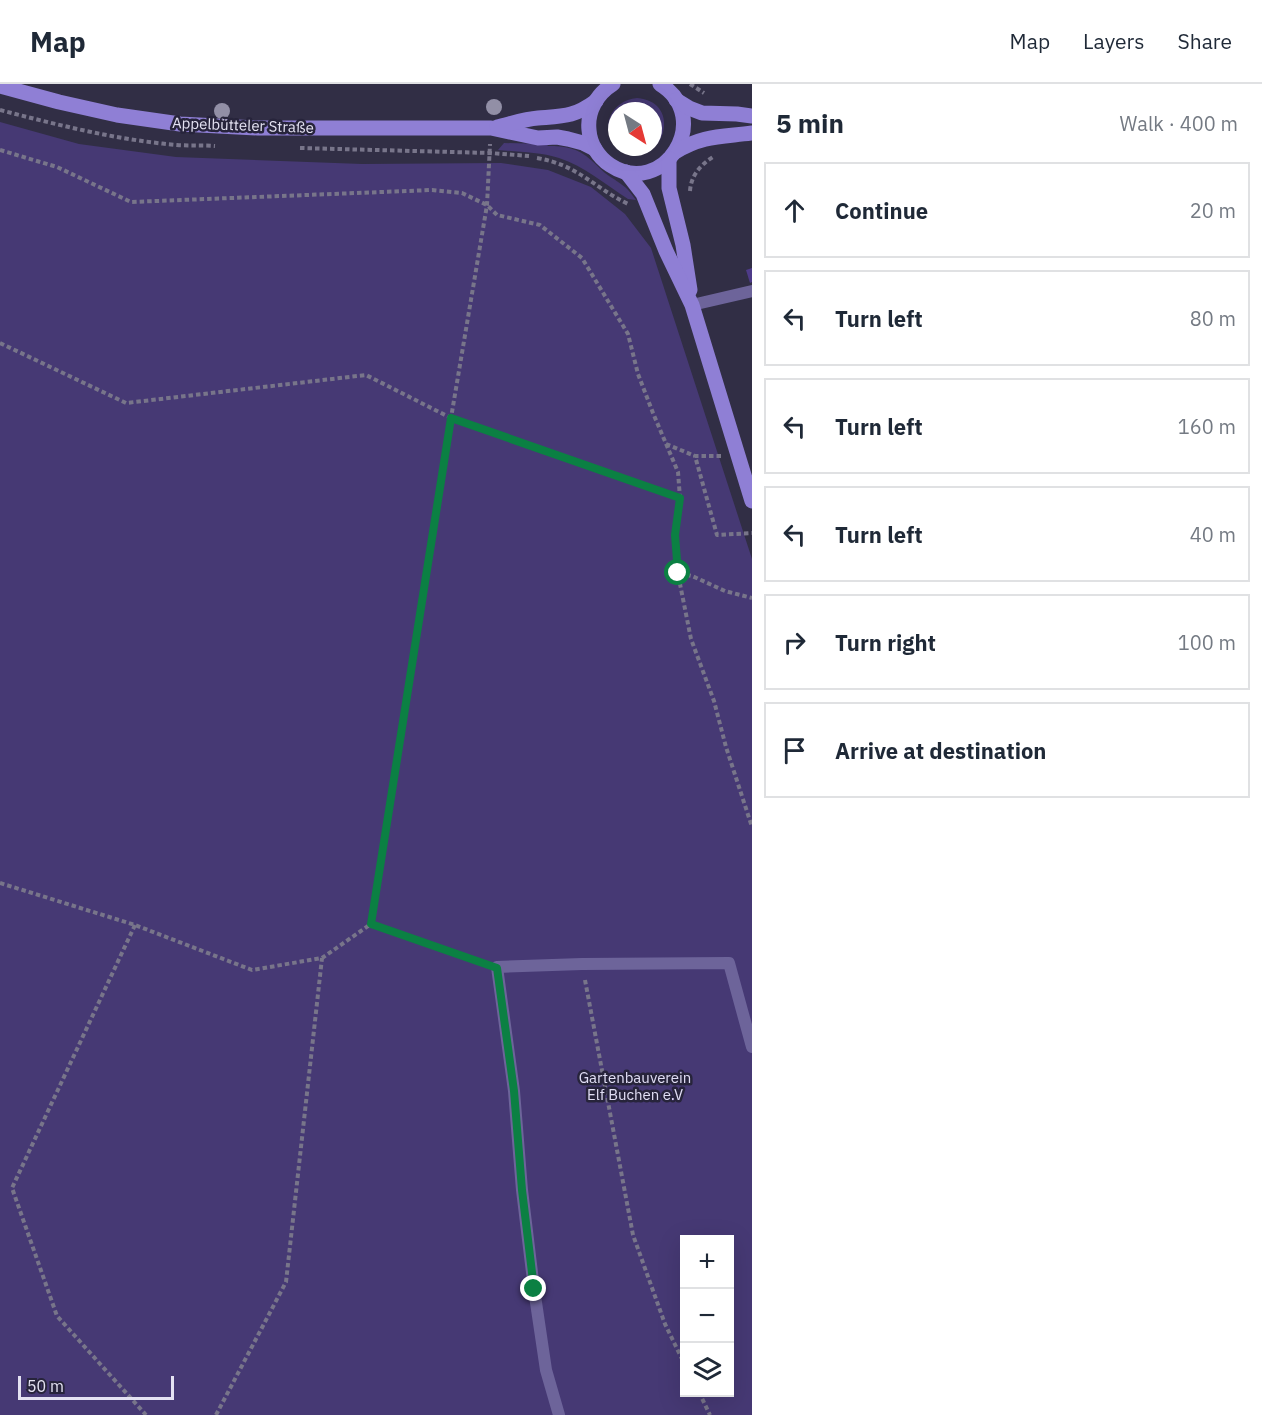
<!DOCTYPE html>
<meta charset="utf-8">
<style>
:root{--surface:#fff;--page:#f6f6f7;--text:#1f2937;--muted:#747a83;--line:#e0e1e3}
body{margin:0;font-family:"IBM Plex Sans",sans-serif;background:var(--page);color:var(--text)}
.controls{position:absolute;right:18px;bottom:18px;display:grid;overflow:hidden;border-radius:0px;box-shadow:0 6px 24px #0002}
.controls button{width:54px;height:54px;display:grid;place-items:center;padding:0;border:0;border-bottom:2px solid var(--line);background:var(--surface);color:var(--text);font:30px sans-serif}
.compass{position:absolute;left:608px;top:18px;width:54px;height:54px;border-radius:50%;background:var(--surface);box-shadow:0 6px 24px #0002;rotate:144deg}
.scale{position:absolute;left:18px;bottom:15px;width:156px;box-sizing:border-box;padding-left:6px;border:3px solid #e4e2f2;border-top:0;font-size:16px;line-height:21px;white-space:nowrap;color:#e4e2f2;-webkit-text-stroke:4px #27243b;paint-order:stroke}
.stop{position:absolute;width:18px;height:18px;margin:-14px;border:4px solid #0b8043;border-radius:50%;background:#fff}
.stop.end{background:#0b8043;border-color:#fff;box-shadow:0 2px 6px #0008}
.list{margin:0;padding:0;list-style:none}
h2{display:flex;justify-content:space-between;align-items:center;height:78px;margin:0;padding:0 24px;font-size:26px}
h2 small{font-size:20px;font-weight:400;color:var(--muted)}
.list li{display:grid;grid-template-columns:39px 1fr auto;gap:18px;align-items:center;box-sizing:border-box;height:96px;margin:0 12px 12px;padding:0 12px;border:2px solid var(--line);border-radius:0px}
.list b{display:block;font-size:22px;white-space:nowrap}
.list em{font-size:20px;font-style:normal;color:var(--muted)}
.icon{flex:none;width:33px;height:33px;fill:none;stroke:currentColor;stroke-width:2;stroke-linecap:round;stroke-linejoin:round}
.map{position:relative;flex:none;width:752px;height:1331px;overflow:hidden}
header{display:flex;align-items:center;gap:36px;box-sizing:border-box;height:84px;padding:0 30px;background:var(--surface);border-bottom:2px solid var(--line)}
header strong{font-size:28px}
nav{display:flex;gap:33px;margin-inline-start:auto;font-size:21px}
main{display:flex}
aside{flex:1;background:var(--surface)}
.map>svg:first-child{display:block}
</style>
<header>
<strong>Map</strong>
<nav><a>Map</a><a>Layers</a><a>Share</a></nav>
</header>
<main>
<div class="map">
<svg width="752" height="1331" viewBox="0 0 752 1331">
<rect width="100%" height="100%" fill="#312e45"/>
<g fill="#463974" fill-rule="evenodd">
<path d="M637 14C688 18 659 95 617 63H653V27H617V63C599 42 611 17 637 14Z"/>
<path d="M0 38 79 60 176 73 362 80 501 79 548 86 591 103 625 130 651 164 752 475V1331H0ZM684 1156H730V1308H684Z"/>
<path d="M504 59 547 60 548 62C565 62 578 64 591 76 596 80 600 85 605 89 620 100 625 100 636 116L628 115C606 101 584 82 559 74 539 68 518 68 498 66Z"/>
</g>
<path fill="#4e3b89" d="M752 184V198L750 199 746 186Z"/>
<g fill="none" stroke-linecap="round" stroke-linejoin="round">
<g stroke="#78758a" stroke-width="4" stroke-dasharray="4.5 3" stroke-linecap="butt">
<path d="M690 0 704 9"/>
<path d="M0 26C58 41 117 56 177 61 190 62 202 61 215 62"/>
<path d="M300 64 490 69 529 72"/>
<path d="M0 66 57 83 131 118 432 106 462 109 487 121 497 131 540 141 582 174 628 250 638 290 653 329 678 388 680 414 675 451 680 500 691 555 714 617 726 663 752 743"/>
<path d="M537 74C578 81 593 103 628 120"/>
<path d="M690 107C691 92 700 81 713 73"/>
<path d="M0 259 126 319 366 291 451 334 680 414"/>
<path d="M666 360 695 372"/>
<path d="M721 372H695L717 451 752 449"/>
<path d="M679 489 692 492 725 507 752 514"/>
<path d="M0 799 135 841 252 886 322 874 371 840 451 334 487 121 490 60"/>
<path d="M371 840 484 879"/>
<path d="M135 841 12 1104 57 1232 146 1331"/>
<path d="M585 896 633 1151 665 1240 684 1279"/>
<path d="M699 1308 710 1331"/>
<path d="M216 1331 286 1198 322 874"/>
</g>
<g stroke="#6d649a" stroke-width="12">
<path d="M692 221 752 207"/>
<path d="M559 1331 546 1286 534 1205 522 1106 514 1007 497 883 582 880 729 879 752 963"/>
</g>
<g stroke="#8f7fd5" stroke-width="15">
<path d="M613 0C597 10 587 27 589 46 590 60 598 73 610 81 663 116 715 34 660 0"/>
<path d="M0 2 59 18 117 31 180 40 258 44H491L538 54 557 53 568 55 583 59 595 65"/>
<path d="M676 16 689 24 702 29 737 30 752 32"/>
<path d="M497 43C510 40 525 35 538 34 564 32 574 33 596 17"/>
<path d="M675 68C703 51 721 53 752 49"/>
<path d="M669 75V104L683 161 690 206"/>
<path d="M626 88 643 110 666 167 692 221 752 417"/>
</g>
</g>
<g fill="#928fa6">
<circle cx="494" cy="23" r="8"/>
<circle cx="222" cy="27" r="8"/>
</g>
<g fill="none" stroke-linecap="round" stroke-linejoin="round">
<path stroke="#0b8043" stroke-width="8" d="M534 1205 522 1106 514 1007 497 884 371 840 451 334 680 414 675 451 678 489"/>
</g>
<g text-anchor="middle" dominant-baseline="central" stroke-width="5" stroke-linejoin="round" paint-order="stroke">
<g font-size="15" fill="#e4e2f2" stroke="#27243b">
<text transform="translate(243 41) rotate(2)">Appelbütteler Straße</text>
</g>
<g font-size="15" fill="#e1def5" stroke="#27243b">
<text x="635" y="993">Gartenbauverein<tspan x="635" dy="17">Elf Buchen e.V</tspan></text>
</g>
</g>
</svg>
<div class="controls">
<button>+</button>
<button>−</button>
<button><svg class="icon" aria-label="layers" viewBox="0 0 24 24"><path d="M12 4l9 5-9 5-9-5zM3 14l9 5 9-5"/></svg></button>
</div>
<svg class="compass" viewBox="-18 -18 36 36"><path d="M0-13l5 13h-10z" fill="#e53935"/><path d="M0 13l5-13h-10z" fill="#747a83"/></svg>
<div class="scale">50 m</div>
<div class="stop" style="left:678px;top:489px"></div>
<div class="stop end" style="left:534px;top:1205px"></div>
</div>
<aside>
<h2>5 min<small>Walk · 400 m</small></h2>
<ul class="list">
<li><svg class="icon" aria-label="ahead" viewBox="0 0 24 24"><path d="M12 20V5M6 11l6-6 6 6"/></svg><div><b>Continue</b></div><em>20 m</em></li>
<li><svg class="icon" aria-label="left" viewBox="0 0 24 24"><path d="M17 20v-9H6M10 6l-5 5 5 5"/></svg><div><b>Turn left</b></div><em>80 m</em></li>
<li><svg class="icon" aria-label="left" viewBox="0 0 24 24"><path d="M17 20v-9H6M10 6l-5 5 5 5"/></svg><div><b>Turn left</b></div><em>160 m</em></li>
<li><svg class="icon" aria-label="left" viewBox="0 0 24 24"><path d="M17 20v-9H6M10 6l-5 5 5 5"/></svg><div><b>Turn left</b></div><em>40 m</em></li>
<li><svg class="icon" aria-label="right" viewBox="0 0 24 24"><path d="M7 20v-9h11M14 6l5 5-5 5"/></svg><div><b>Turn right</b></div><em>100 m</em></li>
<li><svg class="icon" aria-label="arrive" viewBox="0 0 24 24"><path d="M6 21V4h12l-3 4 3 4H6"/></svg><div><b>Arrive at destination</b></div></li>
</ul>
</aside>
</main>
